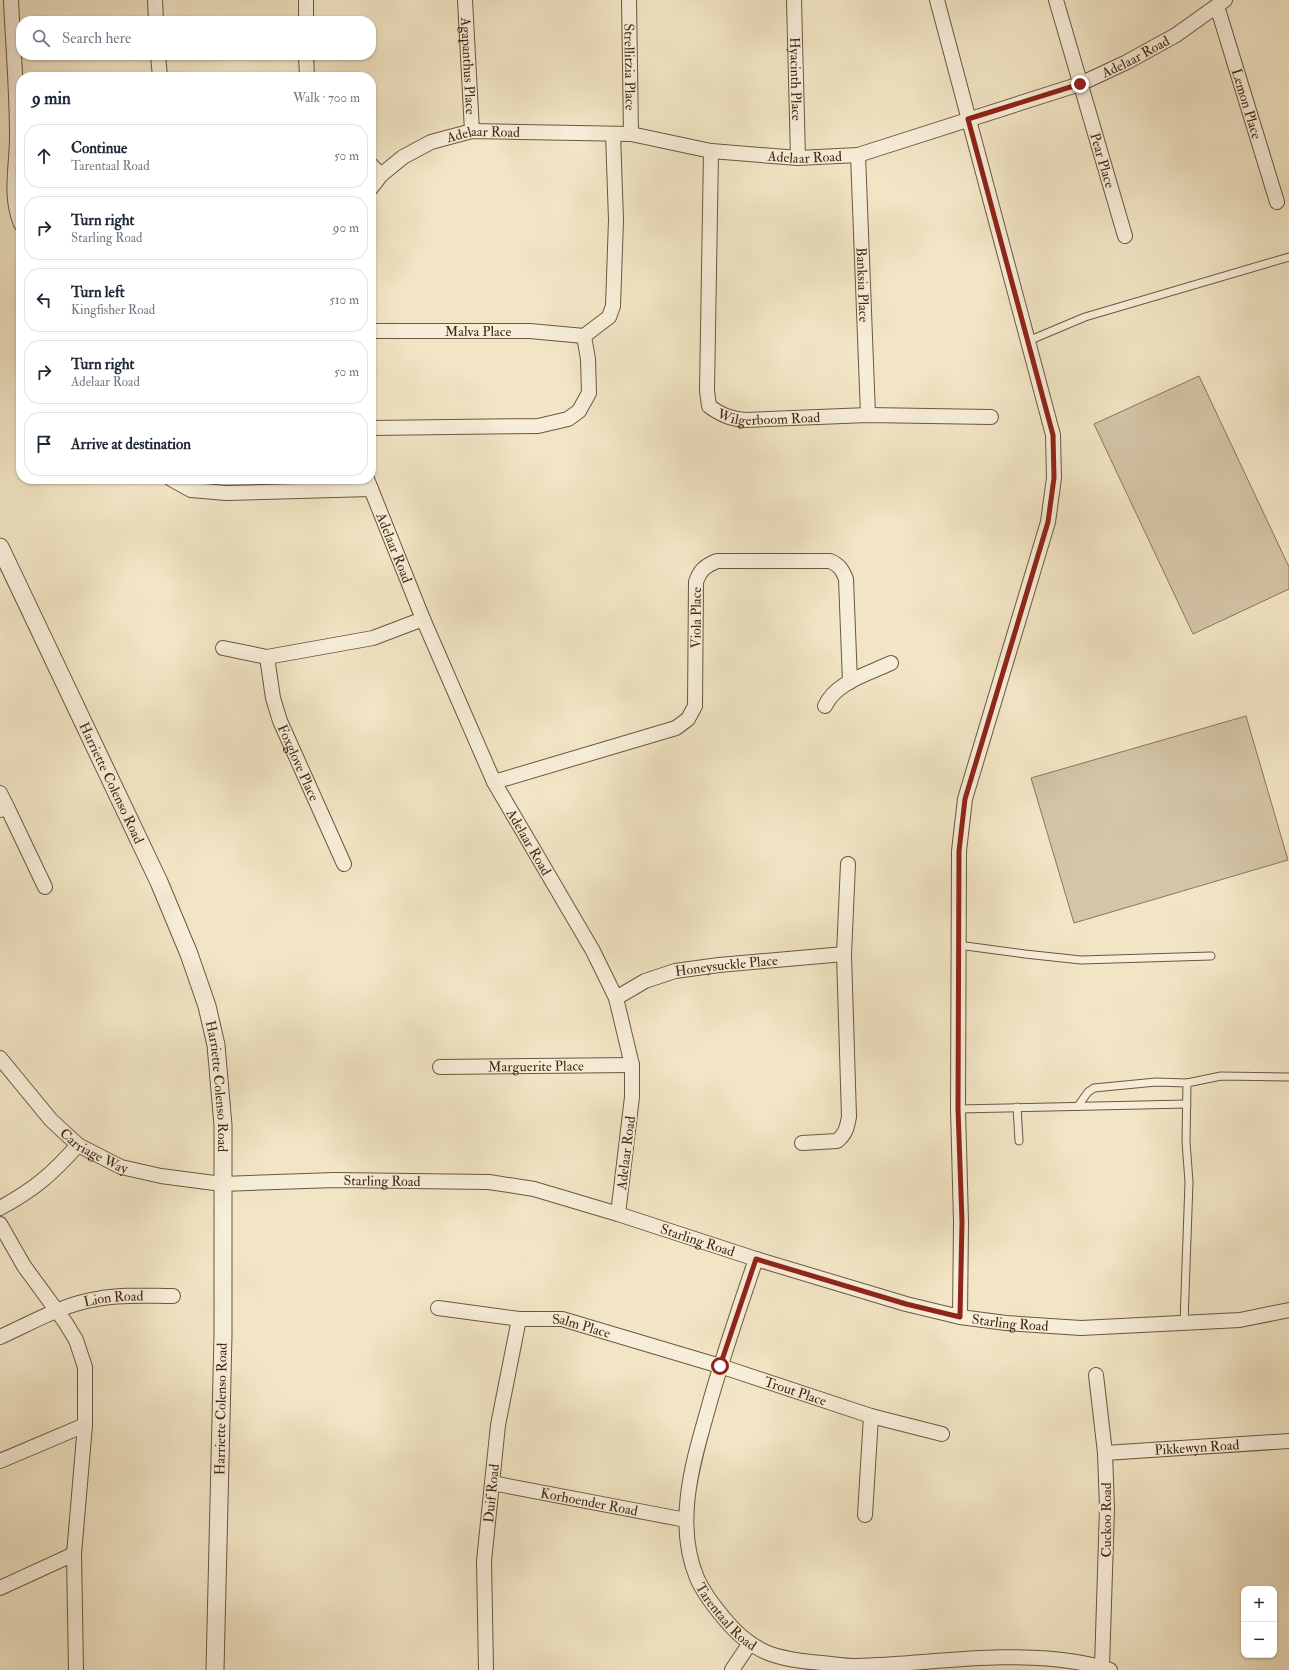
<!DOCTYPE html>
<meta charset="utf-8">
<style>
:root{--surface:#fff;--page:#f6f6f7;--text:#1f2937;--muted:#747a83;--line:#e0e1e3}
body{margin:0;font-family:"IM FELL Double Pica",serif;background:var(--page);color:var(--text)}
.controls{position:absolute;right:12px;bottom:12px;display:grid;overflow:hidden;border-radius:8px;box-shadow:0 1px 3px #0004}
.controls button{width:36px;height:36px;display:grid;place-items:center;padding:0;border:0;border-bottom:1px solid var(--line);background:var(--surface);color:var(--text);font:20px sans-serif}
.stop{position:absolute;width:12px;height:12px;margin:-9px;border:3px solid #8f2418;border-radius:50%;background:#fff}
.stop.end{background:#8f2418;border-color:#fff;box-shadow:0 1px 4px #0008}
.list{margin:0;padding:0;list-style:none}
h2{display:flex;justify-content:space-between;align-items:center;height:52px;margin:0;padding:0 16px;font-size:17px}
h2 small{font-size:13px;font-weight:400;color:var(--muted)}
.list li{display:grid;grid-template-columns:26px 1fr auto;gap:12px;align-items:center;box-sizing:border-box;height:64px;margin:0 8px 8px;padding:0 8px;border:1px solid var(--line);border-radius:16px}
.list b{display:block;font-size:15px;white-space:nowrap}
.list p{margin:0;font-size:13px;white-space:nowrap;color:var(--muted)}
.list em{font-size:13px;font-style:normal;color:var(--muted)}
.icon{flex:none;width:22px;height:22px;fill:none;stroke:currentColor;stroke-width:2;stroke-linecap:round;stroke-linejoin:round}
.map{position:relative;flex:none;width:1289px;height:1670px;overflow:hidden}
.search{position:absolute;background:var(--surface);box-shadow:0 1px 3px #0004;left:16px;top:16px;width:360px;height:44px;display:flex;align-items:center;gap:10px;box-sizing:border-box;padding:0 14px;border-radius:16px;color:var(--muted);font-size:15px}
.panel{position:absolute;background:var(--surface);box-shadow:0 1px 3px #0004;left:16px;top:72px;width:360px;height:412px;border-radius:16px}
.map>svg:first-child{display:block}
</style>
<div class="map">
<svg width="1289" height="1670" viewBox="0 0 1289 1670">
<rect width="100%" height="100%" fill="#f2e5c5"/>
<filter id="stains"><feTurbulence type="fractalNoise" baseFrequency=".005" numOctaves="4"/><feColorMatrix values="0 0 0 0 .2 0 0 0 0 .09 0 0 0 0 .02 0 0 0 .5 -.17"/></filter>
<radialGradient id="worn" r=".72"><stop offset=".6" stop-color="#630" stop-opacity="0"/><stop offset="1" stop-color="#630" stop-opacity=".3"/></radialGradient>
<g fill="#d4c5a7" stroke="#8a765c">
<path d="M1199 376 1289 567V589L1193 634 1094 424Z"/>
<path d="M1246 716 1288 860 1074 923 1031 778Z"/>
</g>
<g fill="none" stroke-linecap="round" stroke-linejoin="round">
<defs>
<g id="service">
<path d="M1028 341 1085 317 1289 257"/>
<path d="M958 945 1025 954 1081 960 1211 956"/>
<path d="M1078 1106 1088 1092 1094 1088 1156 1082 1187 1083"/>
<path d="M1017 1107 1019 1141"/>
<path d="M958 1109 1187 1104"/>
<path d="M1184 1323 1189 1182 1186 1142 1187 1083 1221 1076 1289 1077"/>
</g>
<g id="minor">
<path d="M11 0C13 45 17 91 17 137 17 167 9 195 21 224"/>
<path d="M155 0 156 21"/>
<path d="M306 0V21"/>
<path id="s1" d="M465 0 472 131"/>
<path id="s2" d="M629 0 631 134"/>
<path id="s3" d="M794 0 798 158"/>
<path d="M937 0 1053 435 1054 478 1048 522 965 799 959 851 958 1109 961 1222 960 1317"/>
<path id="s4" d="M1056 0 1125 236"/>
<path id="s5" d="M1217 6 1277 202"/>
<path d="M158 55 160 77"/>
<path d="M306 55 307 77"/>
<path id="s6" d="M711 151 707 391 709 406C721 415 731 419 746 420L868 415 991 417"/>
<path id="s7" d="M858 155 868 415"/>
<path d="M371 165 381 175"/>
<path id="s8" d="M371 188 381 175 403 157 431 142 472 131 631 134 711 151 798 158 858 155 1080 84 1127 62 1176 35 1225 0"/>
<path id="s9" d="M371 331H530L584 336"/>
<path d="M371 428 538 426 568 419 579 411 589 393 588 359 584 336 609 317 613 306 616 220 613 134"/>
<path d="M171 479 191 490 226 493 371 489"/>
<path id="s10" d="M367 479 423 619 494 782 593 951 616 998 632 1065V1097L618 1214"/>
<path d="M223 648 267 657 373 638 423 619"/>
<path id="s11" d="M267 657 273 698 280 721 344 864"/>
<path d="M825 706C836 682 868 674 891 663"/>
<path id="s12" d="M494 782 676 728 688 719 695 706 696 582C700 570 705 566 717 561H830C839 565 842 569 846 579L850 682"/>
<path d="M0 793 7 807 0 810"/>
<path d="M7 807 45 887"/>
<path id="s13" d="M616 998 645 981 675 971 719 965 844 954"/>
<path id="s14" d="M0 1058 51 1120 78 1145 121 1167 161 1176 222 1184 335 1180 489 1182 534 1189 618 1214 756 1259 906 1304 960 1317 1006 1323 1081 1328 1240 1320 1289 1310"/>
<path id="s15" d="M440 1067 632 1065"/>
<path d="M802 1143 837 1141C846 1134 847 1127 849 1117L844 954 848 864"/>
<path d="M0 1208C35 1189 52 1174 78 1145"/>
<path d="M0 1224 24 1266 65 1322 76 1340 85 1367V1425L74 1554 76 1670"/>
<path id="s16" d="M756 1259C739 1309 722 1358 708 1409 693 1462 674 1523 697 1578 703 1592 713 1605 723 1617 753 1654 776 1659 822 1663 833 1664 845 1666 857 1666 930 1664 1004 1650 1076 1662 1088 1664 1099 1666 1110 1670"/>
<path id="s17" d="M438 1308 519 1319H562L720 1366 871 1416 942 1434"/>
<path id="s18" d="M0 1337C31 1323 63 1304 97 1299 121 1294 148 1296 173 1296"/>
<path d="M1096 1375 1105 1453 1107 1508 1102 1667"/>
<path id="s19" d="M1105 1453 1289 1441"/>
<path d="M0 1461 85 1425"/>
<path id="s20" d="M492 1483 686 1520"/>
<path d="M865 1515 871 1416"/>
<path d="M0 1588 74 1554"/>
<path id="s21" d="M486 1670 484 1561 498 1425 519 1319"/>
<path d="M732 1670 750 1643"/>
</g>
<g id="tertiary">
<path id="s22" d="M0 547 159 882 189 954 207 1006 216 1045 223 1125V1335L215 1670"/>
</g>
</defs>
<use href="#service" stroke="#6c573f" stroke-width="9"/>
<use href="#minor" stroke="#6c573f" stroke-width="16"/>
<use href="#tertiary" stroke="#6c573f" stroke-width="19"/>
<use href="#service" stroke="#f7eed9" stroke-width="7"/>
<use href="#minor" stroke="#f7eed9" stroke-width="14"/>
<use href="#tertiary" stroke="#f7eed9" stroke-width="17"/>
</g>
<g fill="none" stroke-linecap="round" stroke-linejoin="round">
<path stroke="#8f2418" stroke-width="5" d="M720 1366 756 1259 906 1304 960 1317 962 1222 958 1109 959 851 965 799 1048 522 1054 478 1053 435 968 119 1080 84"/>
</g>
<g text-anchor="middle" dominant-baseline="central" stroke-width="4" stroke-linejoin="round" paint-order="stroke">
<g font-size="14" fill="#402812" stroke="#f7eed9">
<text stroke="none"><textPath href="#s8" startOffset="802">Adelaar Road</textPath></text>
<text stroke="none"><textPath href="#s1" startOffset="66">Agapanthus Place</textPath></text>
<text stroke="none"><textPath href="#s2" startOffset="67">Strellitzia Place</textPath></text>
<text stroke="none"><textPath href="#s3" startOffset="79">Hyacinth Place</textPath></text>
<text stroke="none"><textPath href="#s5" startOffset="102">Lemon Place</textPath></text>
<text stroke="none"><textPath href="#s8" startOffset="130">Adelaar Road</textPath></text>
<text stroke="none"><textPath href="#s8" startOffset="454">Adelaar Road</textPath></text>
<text stroke="none"><textPath href="#s4" startOffset="167">Pear Place</textPath></text>
<text stroke="none"><textPath href="#s7" startOffset="130">Banksia Place</textPath></text>
<text stroke="none"><textPath href="#s9" startOffset="107">Malva Place</textPath></text>
<text stroke="none"><textPath href="#s6" startOffset="318">Wilgerboom Road</textPath></text>
<text stroke="none"><textPath href="#s10" startOffset="74">Adelaar Road</textPath></text>
<text stroke="none"><textPath href="#s12" startOffset="308">Viola Place</textPath></text>
<text stroke="none"><textPath href="#s11" startOffset="111">Foxglove Place</textPath></text>
<text stroke="none"><textPath href="#s22" startOffset="261">Harriette Colenso Road</textPath></text>
<text stroke="none"><textPath href="#s10" startOffset="398">Adelaar Road</textPath></text>
<text stroke="none"><textPath href="#s13" startOffset="117">Honeysuckle Place</textPath></text>
<text stroke="none"><textPath href="#s15" startOffset="96">Marguerite Place</textPath></text>
<text stroke="none"><textPath href="#s22" startOffset="585">Harriette Colenso Road</textPath></text>
<text stroke="none"><textPath href="#s14" startOffset="134">Carriage Way</textPath></text>
<text transform="translate(626 1153) rotate(-83)">Adelaar Road</text>
<text stroke="none"><textPath href="#s14" startOffset="428">Starling Road</textPath></text>
<text stroke="none"><textPath href="#s14" startOffset="752">Starling Road</textPath></text>
<text stroke="none"><textPath href="#s18" startOffset="121">Lion Road</textPath></text>
<text stroke="none"><textPath href="#s14" startOffset="1076">Starling Road</textPath></text>
<text stroke="none"><textPath href="#s17" startOffset="145">Salm Place</textPath></text>
<text stroke="none"><textPath href="#s17" startOffset="369">Trout Place</textPath></text>
<text transform="translate(221 1409) rotate(-89)">Harriette Colenso Road</text>
<text stroke="none"><textPath href="#s19" startOffset="92">Pikkewyn Road</textPath></text>
<text stroke="none"><textPath href="#s21" startOffset="177">Duif Road</textPath></text>
<text stroke="none"><textPath href="#s20" startOffset="99">Korhoender Road</textPath></text>
<text transform="translate(1106 1520) rotate(-90)">Cuckoo Road</text>
<text stroke="none"><textPath href="#s16" startOffset="379">Tarentaal Road</textPath></text>
</g>
</g>
<rect width="100%" height="100%" filter="url(#stains)"/>
<rect width="100%" height="100%" fill="url(#worn)"/>
</svg>
<div class="controls">
<button>+</button>
<button>−</button>
</div>
<div class="stop" style="left:720px;top:1366px"></div>
<div class="stop end" style="left:1080px;top:84px"></div>
<div class="search"><svg class="icon" aria-label="search" viewBox="0 0 24 24"><circle cx="10" cy="10" r="6"/><path d="M15 15l6 6"/></svg>Search here</div>
<section class="panel">
<h2>9 min<small>Walk · 700 m</small></h2>
<ul class="list">
<li><svg class="icon" aria-label="ahead" viewBox="0 0 24 24"><path d="M12 20V5M6 11l6-6 6 6"/></svg><div><b>Continue</b><p>Tarentaal Road</p></div><em>50 m</em></li>
<li><svg class="icon" aria-label="right" viewBox="0 0 24 24"><path d="M7 20v-9h11M14 6l5 5-5 5"/></svg><div><b>Turn right</b><p>Starling Road</p></div><em>90 m</em></li>
<li><svg class="icon" aria-label="left" viewBox="0 0 24 24"><path d="M17 20v-9H6M10 6l-5 5 5 5"/></svg><div><b>Turn left</b><p>Kingfisher Road</p></div><em>510 m</em></li>
<li><svg class="icon" aria-label="right" viewBox="0 0 24 24"><path d="M7 20v-9h11M14 6l5 5-5 5"/></svg><div><b>Turn right</b><p>Adelaar Road</p></div><em>50 m</em></li>
<li><svg class="icon" aria-label="arrive" viewBox="0 0 24 24"><path d="M6 21V4h12l-3 4 3 4H6"/></svg><div><b>Arrive at destination</b></div></li>
</ul>
</section>
</div>
